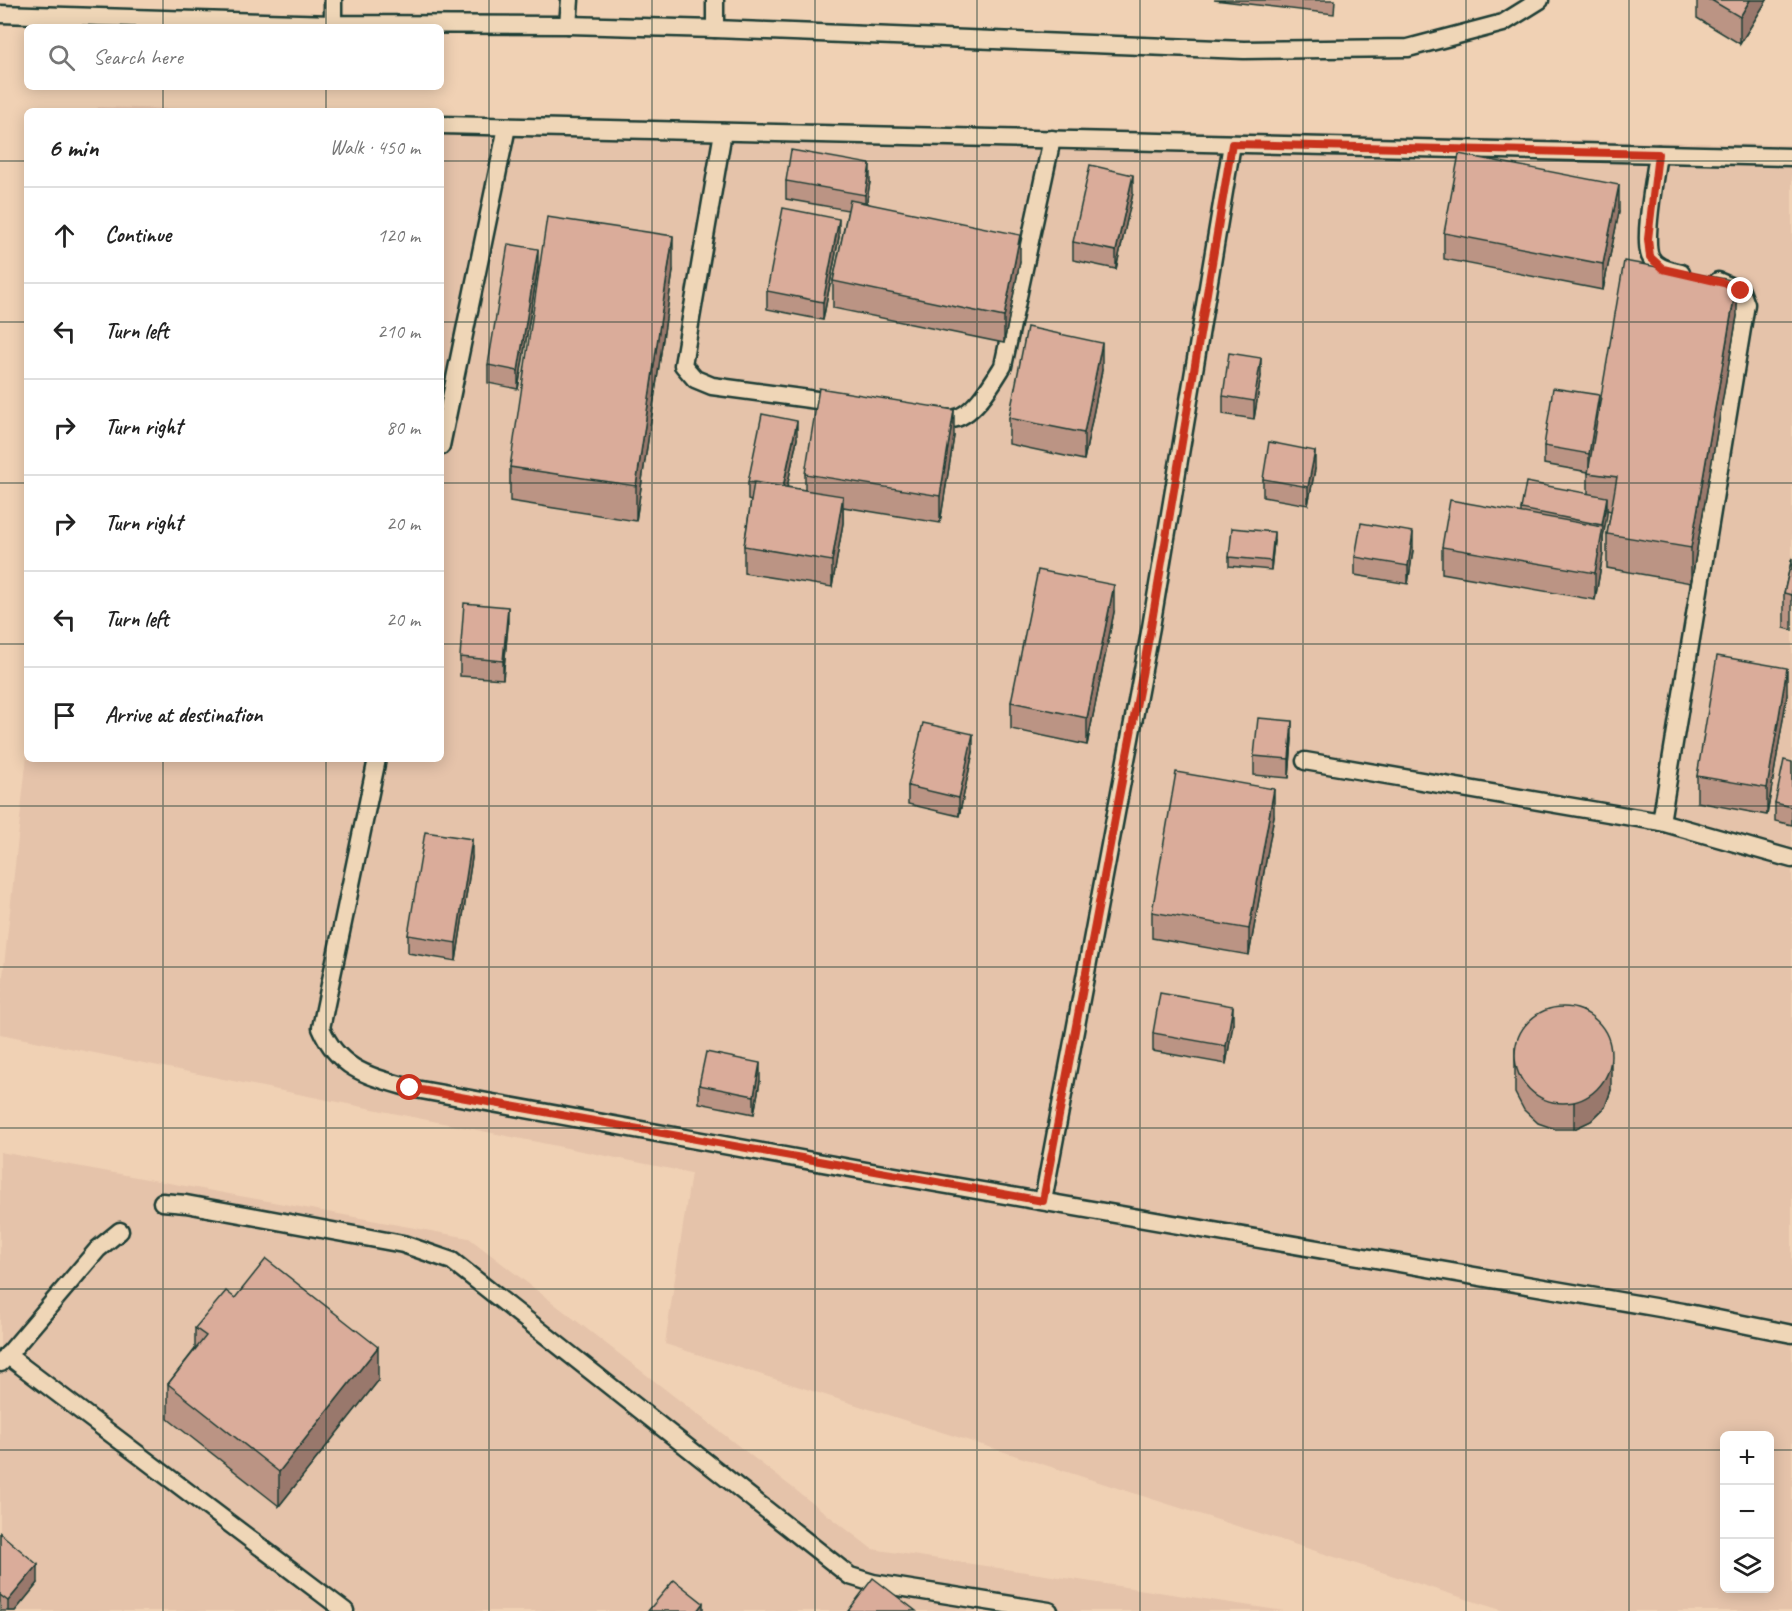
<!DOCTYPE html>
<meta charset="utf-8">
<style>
:root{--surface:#fff;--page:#f2f2f2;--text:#222;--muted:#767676;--line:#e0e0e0}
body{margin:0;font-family:Caveat,sans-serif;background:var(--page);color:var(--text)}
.controls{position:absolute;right:18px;bottom:18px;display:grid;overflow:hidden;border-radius:9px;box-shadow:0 3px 15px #0003}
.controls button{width:54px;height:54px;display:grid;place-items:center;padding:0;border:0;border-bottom:2px solid var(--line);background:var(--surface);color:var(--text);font:30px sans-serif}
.stop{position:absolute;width:18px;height:18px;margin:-14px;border:4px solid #c8321e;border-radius:50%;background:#fff}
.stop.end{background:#c8321e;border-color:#fff;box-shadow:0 2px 6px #0008}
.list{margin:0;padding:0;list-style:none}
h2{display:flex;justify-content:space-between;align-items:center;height:78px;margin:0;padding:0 24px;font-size:26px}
h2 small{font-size:20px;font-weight:400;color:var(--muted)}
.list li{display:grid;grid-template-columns:39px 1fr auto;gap:18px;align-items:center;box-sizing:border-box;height:96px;padding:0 24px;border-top:2px solid var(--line)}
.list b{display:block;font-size:22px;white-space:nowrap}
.list em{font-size:20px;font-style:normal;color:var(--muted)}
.icon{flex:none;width:33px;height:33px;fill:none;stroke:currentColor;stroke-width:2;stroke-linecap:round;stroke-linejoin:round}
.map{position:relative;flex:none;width:1792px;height:1611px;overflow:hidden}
.search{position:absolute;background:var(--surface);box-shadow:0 3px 15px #0003;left:24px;top:24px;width:420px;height:66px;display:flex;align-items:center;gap:15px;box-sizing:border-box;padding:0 21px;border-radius:9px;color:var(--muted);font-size:22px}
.panel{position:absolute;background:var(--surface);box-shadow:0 3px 15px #0003;left:24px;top:108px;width:420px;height:654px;border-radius:9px}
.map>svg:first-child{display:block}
</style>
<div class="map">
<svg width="1792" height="1611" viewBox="0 0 1792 1611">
<rect width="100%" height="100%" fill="#f0d1b4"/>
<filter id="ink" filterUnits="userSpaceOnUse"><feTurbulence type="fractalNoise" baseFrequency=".0167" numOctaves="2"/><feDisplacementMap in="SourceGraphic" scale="12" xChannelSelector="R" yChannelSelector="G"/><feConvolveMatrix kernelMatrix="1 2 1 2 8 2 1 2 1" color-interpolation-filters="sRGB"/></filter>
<g filter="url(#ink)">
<g fill="#e5c3aa" fill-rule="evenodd">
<path d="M98 107 262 111H97Z"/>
<path d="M441 115 1792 145V1611H1504L665 1344 691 1173 0 1034V1003L27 755V759H441ZM1724 1436H1770V1588H1724Z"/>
<path d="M0 1152 469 1238 872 1549 1284 1611H0Z"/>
</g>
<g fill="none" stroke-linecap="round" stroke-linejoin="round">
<defs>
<g id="lane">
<path d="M715 0V29"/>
<path d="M0 14 333 24 568 25 715 29 1244 50 1408 48 1503 23 1540 0"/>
<path d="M333 24V0"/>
<path d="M568 25 570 0"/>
<path d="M441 125 1792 157"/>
<path d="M723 132 683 365 695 379 712 386 839 403"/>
<path d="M1658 154C1655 176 1643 237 1650 256 1655 268 1670 270 1681 273"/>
<path d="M933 416C939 417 946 419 952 419 973 417 993 382 1003 366L1052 139"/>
<path d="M441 446 507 127"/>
<path d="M377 759 321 1028C339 1070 369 1076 410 1088L872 1172 1683 1312 1792 1334"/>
<path d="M1305 761 1661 822 1792 859"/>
<path d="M1661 822 1746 304 1741 291 1718 281"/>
<path d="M1043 1201 1151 627 1232 144"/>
<path d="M162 1202 186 1204 403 1244 452 1261 850 1576 873 1583 1049 1611"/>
<path d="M7 1355 345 1611"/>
<path d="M1 1363 98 1249 120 1231"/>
</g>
</defs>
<use href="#lane" stroke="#1f3d34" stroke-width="21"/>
<use href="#lane" stroke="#efd6b7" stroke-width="16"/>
</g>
<g fill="#bb9484" stroke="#1f3d34" stroke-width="1.5">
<path d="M1214 0H1335L1334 14Z"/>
<path d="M1697 0H1767L1740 44 1697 18Z"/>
<path d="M786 181 870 182 866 203 1020 261 1004 343 833 308V281L848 210 786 199Z"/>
<path d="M1133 193 1116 269 1073 260V242Z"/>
<path d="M1619 212 1603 290 1444 259V233Z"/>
<path d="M839 237 823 320 767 309V291Z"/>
<path d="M538 267 518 389 488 383V365Z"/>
<path d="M673 271 636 521 510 501V467Z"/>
<path d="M1737 316 1691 583 1607 568V534L1611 511 1607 510 1603 538V554L1595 600 1442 573V547L1521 513V509L1588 494V472L1544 464V446L1599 411Z"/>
<path d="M1102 370 1084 460 1009 444V418Z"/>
<path d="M1261 376 1254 419 1223 414V396Z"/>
<path d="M954 436 940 523 843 507V523L832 587 744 573V546L751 501 748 500V482L797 439 787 487 805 490V474Z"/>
<path d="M1315 469 1308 505 1263 497V479Z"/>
<path d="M1274 541 1271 570 1229 566V557Z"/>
<path d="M1413 550 1408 584 1355 575V557Z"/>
<path d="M1792 558V630L1784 628V593Z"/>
<path d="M1114 612 1087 745 1011 729V702Z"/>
<path d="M508 625 503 679 460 676V657Z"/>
<path d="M1787 695 1767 815 1697 802V776Z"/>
<path d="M1292 739 1289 778 1254 775V756Z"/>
<path d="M973 752 959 816 908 804V786Z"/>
<path d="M1792 762V825L1775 821V803Z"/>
<path d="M1274 816 1249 955 1152 938V912Z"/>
<path d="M472 858 456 961 408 953V935Z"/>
<path d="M1233 1024 1226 1064 1153 1051V1033Z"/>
<path d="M1515 1047 1611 1090 1605 1107 1591 1121 1574 1129H1555L1538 1123 1524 1110 1515 1093Z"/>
<path d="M760 1081 754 1114 699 1103V1085Z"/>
<path d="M235 1298 378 1381 279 1506 168 1419V1384L195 1349V1328Z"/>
<path d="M0 1533 38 1583 15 1611H0Z"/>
</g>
<g fill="#99786c" stroke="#1f3d34" stroke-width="1.5">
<path d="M1750 0H1767L1740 44V17Z"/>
<path d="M870 164V182L865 213V195Z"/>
<path d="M1133 175V193L1116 269V251Z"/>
<path d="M1619 185V212L1603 290V264Z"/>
<path d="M839 219V237L823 320V302Z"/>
<path d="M1020 235V261L1004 343V317Z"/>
<path d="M673 236V271L636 521V486Z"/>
<path d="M538 249V267L518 389V371Z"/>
<path d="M1737 281V316L1691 583V548Z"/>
<path d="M1102 343V370L1084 460V433Z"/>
<path d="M1261 358V376L1254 419V401Z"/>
<path d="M1599 395V414L1589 472V454Z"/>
<path d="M954 410V436L940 523V496Z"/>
<path d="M797 421V439L783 507V489Z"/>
<path d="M1315 451V469L1308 505V487Z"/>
<path d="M843 496V523L832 587V561Z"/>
<path d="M1607 497V515L1603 538V554L1595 600V573Z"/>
<path d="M1274 532V541L1271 570V561Z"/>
<path d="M1413 532V550L1408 584V566Z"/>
<path d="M1114 585V612L1087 745V718Z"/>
<path d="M508 607V625L503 679V661Z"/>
<path d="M1787 668V695L1767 815V788Z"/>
<path d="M1292 721V739L1289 778V759Z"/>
<path d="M973 734V752L959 816V798Z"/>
<path d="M1274 789V816L1249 955V929Z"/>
<path d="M472 839V858L456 961V943Z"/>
<path d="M1233 1006V1024L1226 1064V1046Z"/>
<path d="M760 1063V1081L754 1114V1096Z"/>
<path d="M1611 1063V1090L1605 1107 1591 1121 1574 1129V1102Z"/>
<path d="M378 1347V1381L279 1506V1472Z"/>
<path d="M38 1565V1583L15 1611H8V1601Z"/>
<path d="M703 1603V1611H697Z"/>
</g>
<g fill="#daac9a" stroke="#1f3d34" stroke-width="1.5">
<path d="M1711 0H1750L1740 17Z"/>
<path d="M791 150 870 164 865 195 786 181Z"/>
<path d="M1459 154 1619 185 1603 264 1444 233Z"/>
<path d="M1090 165 1133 175 1116 251 1073 242Z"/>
<path d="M850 200 1020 235 1004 317 833 281Z"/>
<path d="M783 208 839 219 823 302 767 291Z"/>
<path d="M547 217 673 236 636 486 510 467Z"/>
<path d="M508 244 538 249 518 371 488 365Z"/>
<path d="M1624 261 1737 281 1691 548 1607 534 1617 477 1588 473Z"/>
<path d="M1027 327 1102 343 1084 433 1009 418Z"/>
<path d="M1229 353 1261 358 1254 401 1223 396Z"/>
<path d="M819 388 954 410 940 496 805 474Z"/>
<path d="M1553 388 1599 395 1589 454 1544 446Z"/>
<path d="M762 414 797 421 783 487 748 482Z"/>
<path d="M1269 442 1315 451 1308 487 1263 479Z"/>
<path d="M754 482 843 496 832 561 744 546Z"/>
<path d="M1526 482 1607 497 1602 525 1521 509Z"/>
<path d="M1450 500 1603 527 1595 573 1442 547Z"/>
<path d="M1361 523 1413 532 1408 566 1355 557Z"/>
<path d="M1232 528 1274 532 1271 561 1229 557Z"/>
<path d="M1792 558V595L1784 593Z"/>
<path d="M1038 570 1114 585 1087 718 1011 702Z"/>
<path d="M464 603 508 607 503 661 460 657Z"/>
<path d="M1717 656 1787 668 1767 788 1697 776Z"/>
<path d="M1258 718 1292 721 1289 759 1254 756Z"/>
<path d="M923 723 973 734 959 798 908 786Z"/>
<path d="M1784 760 1792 762V807L1775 803Z"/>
<path d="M1176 772 1274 789 1249 929 1152 912Z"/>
<path d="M425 832 472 839 456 943 408 935Z"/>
<path d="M1160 993 1233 1006 1226 1046 1153 1033Z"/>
<circle cx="1563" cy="1055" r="48"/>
<path d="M706 1052 760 1063 754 1096 699 1085Z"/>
<path d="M266 1259 378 1347 279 1472 168 1384 206 1336 195 1328 226 1291 235 1298Z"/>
<path d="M0 1533 38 1565 8 1601 0 1595Z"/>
<path d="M873 1578 916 1611H848Z"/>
<path d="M674 1580 703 1603 697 1611H648Z"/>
</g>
</g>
<g fill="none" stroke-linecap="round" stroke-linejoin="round" filter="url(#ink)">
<path stroke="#c8321e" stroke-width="8" d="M410 1088 1043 1201 1151 627 1232 144 1658 154 1648 239 1650 257 1663 269 1724 283 1741 291"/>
</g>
<path fill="none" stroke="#1f3d34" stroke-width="1.5" stroke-opacity="0.55" d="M163 0V27M326 0V27M489 0V1611M652 0V1611M815 0V1611M977 0V1611M1140 0V1611M1303 0V1611M1466 0V1611M1629 0V1611M163 87V111M326 87V111M0 161H27M441 161H1792M0 322H27M441 322H1792M0 483H27M441 483H1792M0 644H27M441 644H1792M163 759V1611M326 759V1611M0 806H1792M0 967H1792M0 1128H1792M0 1289H1792M0 1450H1724M1770 1450H1792"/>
</svg>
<div class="controls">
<button>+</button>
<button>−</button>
<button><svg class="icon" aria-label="layers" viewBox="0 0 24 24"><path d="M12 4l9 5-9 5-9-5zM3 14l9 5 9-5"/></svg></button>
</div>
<div class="stop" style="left:410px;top:1088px"></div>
<div class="stop end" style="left:1741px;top:291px"></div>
<div class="search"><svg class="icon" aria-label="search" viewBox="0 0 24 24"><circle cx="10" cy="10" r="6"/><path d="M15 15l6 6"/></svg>Search here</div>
<section class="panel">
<h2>6 min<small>Walk · 450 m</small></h2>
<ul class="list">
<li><svg class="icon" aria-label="ahead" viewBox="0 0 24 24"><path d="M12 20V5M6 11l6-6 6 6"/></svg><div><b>Continue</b></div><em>120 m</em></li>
<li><svg class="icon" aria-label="left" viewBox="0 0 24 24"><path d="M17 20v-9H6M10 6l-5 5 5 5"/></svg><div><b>Turn left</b></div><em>210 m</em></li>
<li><svg class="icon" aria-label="right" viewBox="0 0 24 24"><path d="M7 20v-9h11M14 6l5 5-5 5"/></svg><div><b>Turn right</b></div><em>80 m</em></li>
<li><svg class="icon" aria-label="right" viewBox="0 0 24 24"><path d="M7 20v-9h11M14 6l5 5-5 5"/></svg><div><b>Turn right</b></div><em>20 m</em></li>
<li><svg class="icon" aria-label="left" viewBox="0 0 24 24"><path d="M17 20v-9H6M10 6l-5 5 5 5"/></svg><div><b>Turn left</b></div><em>20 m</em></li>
<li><svg class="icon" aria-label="arrive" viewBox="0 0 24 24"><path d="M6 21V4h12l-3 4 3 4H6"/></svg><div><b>Arrive at destination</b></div></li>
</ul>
</section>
</div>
